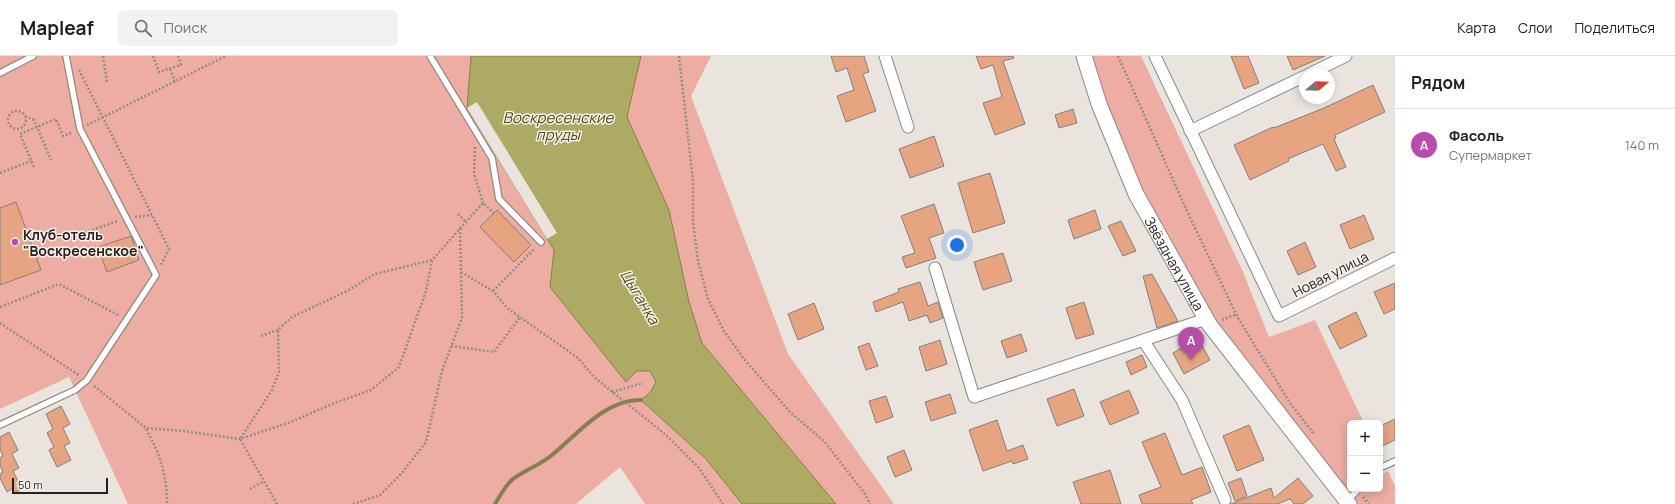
<!DOCTYPE html>
<html lang="ru">
<meta charset="utf-8">
<style>
:root{--surface:#fff;--page:#f2f2f2;--text:#202124;--muted:#757577;--line:#e0e0e0;--accent:#b74cad}
body{margin:0;font-family:Manrope,sans-serif;background:var(--page);color:var(--text)}
.controls{position:absolute;right:12px;bottom:12px;display:grid;overflow:hidden;border-radius:6px;box-shadow:0 2px 10px #0003}
.controls button{width:36px;height:36px;display:grid;place-items:center;padding:0;border:0;border-bottom:1px solid var(--line);background:var(--surface);color:var(--text);font:20px sans-serif}
.compass{position:absolute;left:1299px;top:12px;width:36px;height:36px;border-radius:50%;background:var(--surface);box-shadow:0 2px 10px #0003;rotate:71deg}
.scale{position:absolute;left:12px;bottom:10px;width:96px;box-sizing:border-box;padding-left:4px;border:2px solid #242220;border-top:0;font-size:11px;line-height:14px;white-space:nowrap;color:#242220;-webkit-text-stroke:3px #f7f1eb;paint-order:stroke}
.you{position:absolute;left:957px;top:189px;width:14px;height:14px;margin:-10px;border:3px solid #fff;border-radius:50%;background:#1a73e8;box-shadow:0 0 0 6px #1a73e833}
.badge{display:grid;place-items:center;width:26px;height:26px;border-radius:50%;background:var(--accent);color:#fff;font-size:13px;font-weight:700}
.pin{position:absolute;translate:-50% -33px;filter:drop-shadow(0 1px 2px #0008)}
.pin::after{content:'';position:absolute;top:21px;width:14px;height:12px;background:inherit;clip-path:polygon(0 0,100% 0,50% 100%)}
.list{margin:0;padding:0;list-style:none}
h2{display:flex;justify-content:space-between;align-items:center;height:52px;margin:0;padding:0 16px;font-size:17px}
h2 small{font-size:13px;font-weight:400;color:var(--muted)}
.list li{display:grid;grid-template-columns:26px 1fr auto;gap:12px;align-items:center;box-sizing:border-box;height:72px;padding:0 16px;border-top:1px solid var(--line)}
.list b{display:block;font-size:15px;white-space:nowrap}
.list p{margin:0;font-size:13px;white-space:nowrap;color:var(--muted)}
.list em{font-size:13px;font-style:normal;color:var(--muted)}
.icon{flex:none;width:22px;height:22px;fill:none;stroke:currentColor;stroke-width:2;stroke-linecap:round;stroke-linejoin:round}
.map{position:relative;flex:none;width:1395px;height:448px;overflow:hidden}
header{display:flex;align-items:center;gap:24px;box-sizing:border-box;height:56px;padding:0 20px;background:var(--surface);border-bottom:1px solid var(--line)}
header strong{font-size:19px}
nav{display:flex;gap:22px;margin-inline-start:auto;font-size:14px}
.search{width:280px;height:36px;background:var(--page);display:flex;align-items:center;gap:10px;box-sizing:border-box;padding:0 14px;border-radius:6px;color:var(--muted);font-size:15px}
main{display:flex}
aside{flex:1;background:var(--surface)}
.map>svg:first-child{display:block}
</style>
<header>
<strong>Mapleaf</strong>
<div class="search"><svg class="icon" aria-label="search" viewBox="0 0 24 24"><circle cx="10" cy="10" r="6"/><path d="M15 15l6 6"/></svg>Поиск</div>
<nav><a>Карта</a><a>Слои</a><a>Поделиться</a></nav>
</header>
<main>
<div class="map">
<svg width="1395" height="448" viewBox="0 0 1395 448">
<rect width="100%" height="100%" fill="#eae4de"/>
<g fill="#edada2">
<path d="M0 0H711L691 40 788 298 894 448H645L620 411 576 448H128L69 321 0 353Z"/>
<path d="M1091 0H1141L1243 216 1269 281 1315 264 1364 367H1350V432L1345 437 1333 423 1195 236 1122 95Z"/>
<path d="M1388 415 1395 430V448H1354L1352 446 1365 433H1380V420Z"/>
</g>
<path fill="#acaa63" stroke="#83814f" d="M471 0H641L627 61 669 154 689 246 702 287 836 448H742L706 403 641 344 650 337 656 326 650 315H637L626 326 550 231 554 194 467 52Z"/>
<path fill="#eae4de" d="M477 46 557 177 547 183 467 52Z"/>
<g fill="none" stroke-linecap="round" stroke-linejoin="round">
<path stroke="#83814f" stroke-width="4" d="M495 448C500 440 506 428 513 423 525 414 540 409 552 399 577 379 605 343 641 344"/>
</g>
<g fill="#e6a480" stroke="#867f7b">
<path d="M831 0H864L869 16 863 18 876 55 846 66 837 40 854 34 847 12 836 16Z"/>
<path d="M976 0H1013L1014 2 1003 5 1025 68 995 79 983 47 1002 41 993 9 981 13Z"/>
<path d="M1231 0H1248L1259 27 1244 33Z"/>
<path d="M1287 0H1325L1293 14Z"/>
<path d="M1373 29 1385 56 1335 79 1336 82 1334 83 1346 111 1336 115 1323 88 1288 103 1289 105 1250 124 1234 89 1273 71 1274 72 1324 52Z"/>
<path d="M1073 53 1077 67 1059 72 1055 59Z"/>
<path d="M934 80 944 110 910 122 899 93Z"/>
<path d="M990 117 1005 167 973 177 958 127Z"/>
<path d="M16 146 41 214 0 229V152Z"/>
<path d="M934 148 944 177 929 182 936 202 906 212 902 201 915 197 901 160Z"/>
<path d="M497 154 531 189 514 206 480 171Z"/>
<path d="M1095 154 1101 173 1074 183 1068 164Z"/>
<path d="M1364 159 1374 183 1350 193 1340 169Z"/>
<path d="M1121 165 1136 195 1123 200 1108 170Z"/>
<path d="M131 180 139 204 107 216 98 191Z"/>
<path d="M1305 186 1316 211 1298 219 1287 195Z"/>
<path d="M1003 197 1012 225 983 234 974 206Z"/>
<path d="M1152 218 1178 265 1157 272 1143 220Z"/>
<path d="M920 226 928 250 938 246 943 262 930 267 927 259 909 265 903 246 876 256 873 246 899 236 898 233Z"/>
<path d="M1395 227V253L1384 258 1374 236Z"/>
<path d="M1084 246 1094 278 1076 283 1066 252Z"/>
<path d="M814 247 824 273 798 284 788 258Z"/>
<path d="M1356 256 1367 280 1340 293 1328 270Z"/>
<path d="M1021 278 1027 295 1007 302 1001 285Z"/>
<path d="M1198 282 1210 304 1184 318 1173 297Z"/>
<path d="M940 284 947 308 926 315 919 291Z"/>
<path d="M869 287 878 310 866 314 858 291Z"/>
<path d="M1142 299 1147 311 1131 319 1126 306Z"/>
<path d="M1074 333 1084 360 1057 370 1047 343Z"/>
<path d="M1129 334 1139 357 1110 369 1100 346Z"/>
<path d="M950 338 956 357 931 365 925 346Z"/>
<path d="M886 340 893 361 876 367 869 345Z"/>
<path d="M61 350 70 368 63 372 70 387 64 390 71 404 57 411 49 394 54 391 47 377 53 373 46 358Z"/>
<path d="M1395 363V384L1380 391V370Z"/>
<path d="M997 364 1007 395 1023 389 1028 403 1013 408 1012 405 983 415 969 374Z"/>
<path d="M1249 369 1264 404 1237 415 1223 380Z"/>
<path d="M9 376 18 394 12 398 19 412 13 415 22 433 14 437 12 433 7 436 0 422V418L3 416 0 409V402L3 400 0 393V381Z"/>
<path d="M1165 377 1182 419 1202 411 1211 436 1191 444 1193 448H1142L1139 439 1161 431 1142 386Z"/>
<path d="M904 394 912 414 895 421 887 401Z"/>
<path d="M1110 414 1121 448H1081L1073 426Z"/>
<path d="M1241 422 1247 440 1235 445 1228 427Z"/>
<path d="M1298 422 1313 440 1303 448H1294L1290 443 1277 448H1231L1271 432 1274 442Z"/>
</g>
<g fill="none" stroke-linecap="round" stroke-linejoin="round">
<defs>
<g id="lane">
<path d="M430 0 492 102 499 143 541 186"/>
<path d="M0 17 33 0"/>
<path d="M0 369 75 334 87 324 156 219 80 73 66 0"/>
<path d="M1380 412 1395 405"/>
<path d="M1348 444 1359 433"/>
</g>
<g id="street">
<path d="M885 0 908 71"/>
<path d="M1155 0 1279 260 1395 202"/>
<path d="M1309 18 1346 0"/>
<path d="M1190 75 1305 20"/>
<path d="M935 212 974 341 1206 263"/>
<path d="M1143 284 1182 344 1225 444"/>
</g>
<g id="secondary">
<path id="s1" d="M1084 0 1099 48 1136 138 1209 268 1349 448"/>
</g>
</defs>
<use href="#lane" stroke="#8e8883" stroke-width="8"/>
<use href="#street" stroke="#8e8883" stroke-width="13"/>
<use href="#secondary" stroke="#8e8883" stroke-width="17"/>
<g stroke="#928e89" stroke-width="2.5" stroke-dasharray="2 2" stroke-linecap="butt">
<path d="M103 0 107 26"/>
<path d="M153 0 159 16 181 9 178 0"/>
<path d="M679 0 693 125V166L698 205 708 243 724 275 744 303 791 357 824 385 865 438 870 448"/>
<path d="M1118 0 1186 153 1238 262 1290 347 1314 378"/>
<path d="M170 13 175 25"/>
<path d="M79 14 169 193 161 209"/>
<circle cx="17" cy="64" r="9"/>
<path d="M25 60 34 64 51 104"/>
<path d="M87 69 226 0"/>
<path d="M475 91 474 118 483 147"/>
<path d="M34 111 20 78 56 63 63 80 73 76"/>
<path d="M0 117 31 105"/>
<path d="M458 158 466 166"/>
<path d="M135 161 152 159"/>
<path d="M460 172 461 216 493 235 507 252 578 302 594 321 666 379 699 412 723 448"/>
<path d="M81 178 118 165"/>
<path d="M493 235 535 192"/>
<path d="M0 251 59 228 120 260"/>
<path d="M1222 264 1237 258"/>
<path d="M0 267 80 320"/>
<path d="M261 280 278 274"/>
<path d="M451 290 494 296 520 261"/>
<path d="M94 330 146 372 183 375 240 383 291 366 332 348 371 334 399 311 426 235 432 204 483 147 494 157"/>
<path d="M612 336 643 327"/>
<path d="M146 373C160 397 167 420 167 448"/>
<path d="M250 433 264 425"/>
<path d="M1363 441 1369 448"/>
<path d="M277 448 240 383 272 334 279 316 278 274 292 261 347 235 375 218 432 204"/>
<path d="M353 448 380 439 401 418 426 386 442 315 462 262 461 217"/>
</g>
<use href="#lane" stroke="#fff" stroke-width="5.5"/>
<use href="#street" stroke="#fff" stroke-width="11"/>
<use href="#secondary" stroke="#fff" stroke-width="15"/>
</g>
<circle fill="#b74cad" stroke="#f7f1eb" stroke-width="1.5" cx="15" cy="186" r="4"/>
<g text-anchor="middle" dominant-baseline="central" stroke-width="3" stroke-linejoin="round" paint-order="stroke">
<g font-size="14" font-weight="bold" fill="#242220" stroke="#f7f1eb" text-anchor="start">
<text x="23" y="178">Клуб-отель<tspan x="23" dy="16">"Воскресенское"</tspan></text>
</g>
<g font-size="14" fill="#242220" stroke="#f7f1eb">
<text stroke="none"><textPath href="#s1" startOffset="227">Звёздная улица</textPath></text>
<text transform="translate(1330 218) rotate(-27)">Новая улица</text>
</g>
<g font-size="15" font-style="italic" fill="#4d4b15" stroke="#f7f1eb">
<text x="558" y="61">Воскресенские<tspan x="558" dy="17">пруды</tspan></text>
<text transform="translate(640 241) rotate(59)">Цыганка</text>
</g>
</g>
</svg>
<div class="controls">
<button>+</button>
<button>−</button>
</div>
<svg class="compass" viewBox="-18 -18 36 36"><path d="M0-13l5 13h-10z" fill="#e53935"/><path d="M0 13l5-13h-10z" fill="#757577"/></svg>
<div class="scale">50 m</div>
<div class="you"></div>
<div class="pin badge" style="left:1191px;top:304px">A</div>
</div>
<aside>
<h2>Рядом<small></small></h2>
<ul class="list">
<li><span class="badge">A</span><div><b>Фасоль</b><p>Супермаркет</p></div><em>140 m</em></li>
</ul>
</aside>
</main>
